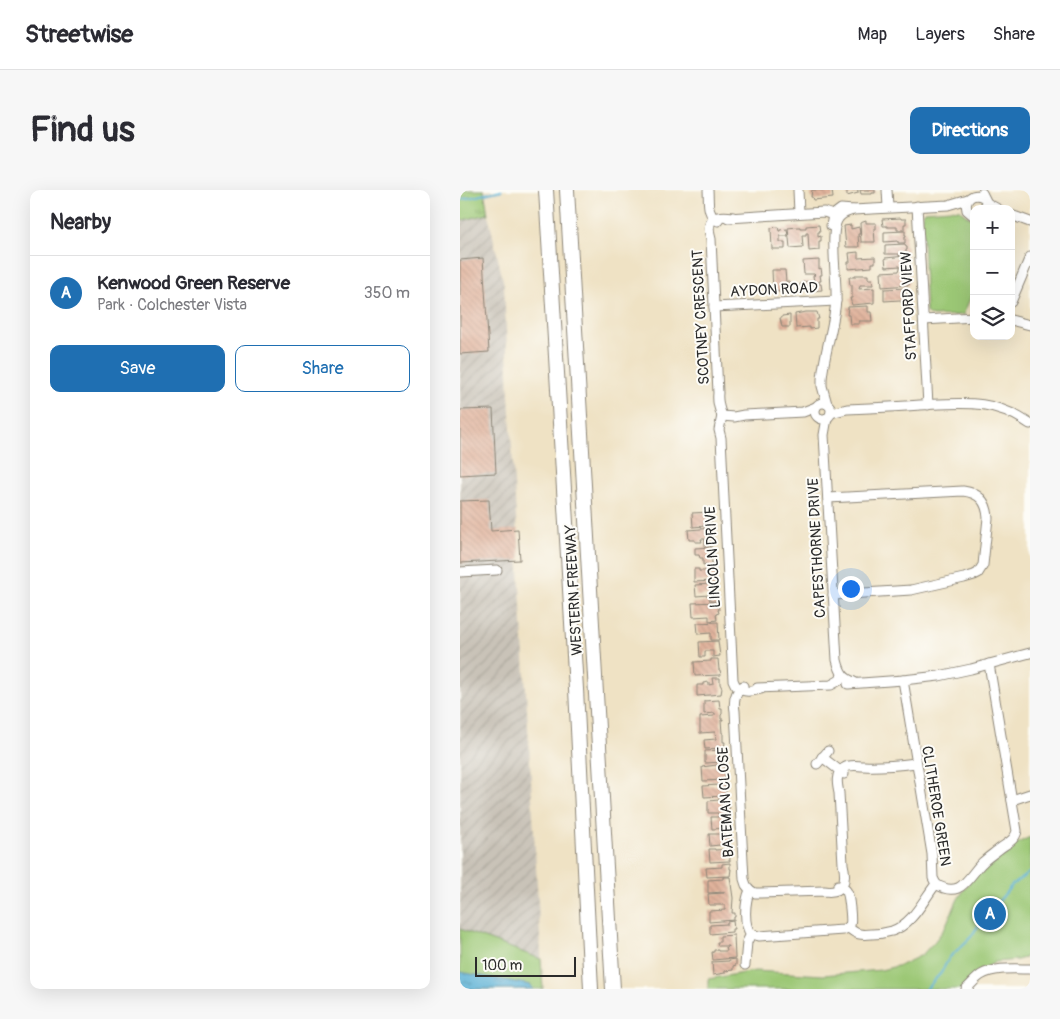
<!DOCTYPE html>
<meta charset="utf-8">
<style>
:root{--surface:#fff;--page:#f7f7f7;--text:#2b2b33;--muted:#7c7c81;--line:#e1e1e2;--accent:#1f6fb2}
body{margin:0;font-family:Pangolin,sans-serif;background:var(--page);color:var(--text)}
.controls{position:absolute;right:15px;top:15px;display:grid;overflow:hidden;border-radius:10px;box-shadow:0 5px 20px #0002}
.controls button{width:45px;height:45px;display:grid;place-items:center;padding:0;border:0;border-bottom:1px solid var(--line);background:var(--surface);color:var(--text);font:25px sans-serif}
.scale{position:absolute;left:15px;bottom:12px;width:101px;box-sizing:border-box;padding-left:5px;border:2px solid #2b2b2b;border-top:0;font-size:14px;line-height:18px;white-space:nowrap;color:#2b2b2b;-webkit-text-stroke:4px #fdfcf7;paint-order:stroke}
.you{position:absolute;left:390px;top:398px;width:18px;height:18px;margin:-12px;border:4px solid #fff;border-radius:50%;background:#1a73e8;box-shadow:0 0 0 8px #1a73e833}
.badge{display:grid;place-items:center;width:32px;height:32px;border-radius:50%;background:var(--accent);color:#fff;font-size:16px;font-weight:700}
.pin{position:absolute;translate:-50% -50%;border:2px solid #fff;box-shadow:0 1px 5px #0006}
.list{margin:0;padding:0;list-style:none}
h2{display:flex;justify-content:space-between;align-items:center;height:65px;margin:0;padding:0 20px;font-size:21px}
h2 small{font-size:16px;font-weight:400;color:var(--muted)}
.list li{display:grid;grid-template-columns:32px 1fr auto;gap:15px;align-items:center;box-sizing:border-box;height:75px;padding:0 20px;border-top:1px solid var(--line)}
.list b{display:block;font-size:19px;white-space:nowrap}
.list p{margin:0;font-size:16px;white-space:nowrap;color:var(--muted)}
.list em{font-size:16px;font-style:normal;color:var(--muted)}
.actions{display:flex;gap:10px;padding:15px 20px}
.actions a{flex:1;padding:11px 0;border:1px solid var(--accent);border-radius:10px;text-align:center;font-size:18px;color:var(--accent)}
.actions .main{background:var(--accent);color:#fff}
.icon{flex:none;width:28px;height:28px;fill:none;stroke:currentColor;stroke-width:2;stroke-linecap:round;stroke-linejoin:round}
.map{position:relative;flex:none;width:570px;height:799px;overflow:hidden;border-radius:10px}
header{display:flex;align-items:center;gap:30px;box-sizing:border-box;height:70px;padding:0 25px;background:var(--surface);border-bottom:1px solid var(--line)}
header strong{font-size:24px}
nav{display:flex;gap:28px;margin-inline-start:auto;font-size:18px}
.intro{display:flex;align-items:center;justify-content:space-between;box-sizing:border-box;height:120px;padding:0 30px}
h1{margin:0;font-size:35px}
.button{padding:12px 22px;border-radius:10px;background:var(--accent);color:#fff;font-size:18px;font-weight:700}
main{display:flex;gap:30px;padding:0 30px}
aside{flex:1;background:var(--surface);border-radius:10px;box-shadow:0 5px 20px #0002}
.map>svg:first-child{display:block}
</style>
<header>
<strong>Streetwise</strong>
<nav><a>Map</a><a>Layers</a><a>Share</a></nav>
</header>
<div class="intro"><h1>Find us</h1><a class="button">Directions</a></div>
<main>
<aside>
<h2>Nearby<small></small></h2>
<ul class="list">
<li><span class="badge">A</span><div><b>Kenwood Green Reserve</b><p>Park · Colchester Vista</p></div><em>350 m</em></li>
</ul>
<div class="actions"><a class="main">Save</a><a>Share</a></div>
</aside>
<div class="map">
<svg width="570" height="799" viewBox="0 0 570 799">
<defs>
<pattern id="industrial-furrows" width="10" height="10" patternUnits="userSpaceOnUse" patternTransform="scale(1.25)"><rect width="10" height="10" fill="#c9c3b8"/><path d="M-1 1l2-2M0 10L10 0M9 11l2-2" fill="none" stroke="#ada89e"/></pattern>
<pattern id="grass-tufts" width="24" height="20" patternUnits="userSpaceOnUse" patternTransform="scale(1.25)"><rect width="24" height="20" fill="#9bc774"/><path d="M3 7l-1-3M5 7V3M7 7l1-3M15 17l-1-3M17 17v-4M19 17l1-3" fill="none" stroke="#7fa25f"/></pattern>
<pattern id="water-ripples" width="26" height="14" patternUnits="userSpaceOnUse" patternTransform="scale(1.25)"><rect width="26" height="14" fill="#57afd4"/><path d="M2 4q2-2 4 0t4 0M15 11q2-2 4 0t4 0" fill="none" stroke="#488fac"/></pattern>
<pattern id="building-back-hatch" width="6" height="6" patternUnits="userSpaceOnUse" patternTransform="scale(1.25)"><rect width="6" height="6" fill="#e0b29b"/><path d="M-1 5l2 2M0 0l6 6M5-1l2 2" fill="none" stroke="#c09986"/></pattern>
</defs>
<rect width="100%" height="100%" fill="#fdfcf7"/>
<filter id="ink" filterUnits="userSpaceOnUse"><feTurbulence type="fractalNoise" baseFrequency=".02" numOctaves="2"/><feDisplacementMap in="SourceGraphic" scale="10" xChannelSelector="R" yChannelSelector="G"/><feConvolveMatrix kernelMatrix="1 2 1 2 8 2 1 2 1" color-interpolation-filters="sRGB"/></filter>
<filter id="wash" filterUnits="userSpaceOnUse"><feTurbulence type="fractalNoise" baseFrequency=".0096" numOctaves="4" result="noise"/><feDisplacementMap in="SourceGraphic" scale="20" xChannelSelector="R" yChannelSelector="G"/><feGaussianBlur stdDeviation="1.12" result="paint"/><feColorMatrix in="noise" values="0 0 0 0 0 0 0 0 0 0 0 0 0 0 0 0 0 1.4 0 .05"/><feComposite in="paint" operator="in"/></filter>
<g filter="url(#wash)">
<rect width="100%" height="100%" fill="#efe2c4"/>
<path fill="url(#industrial-furrows)" d="M0 0H24L28 24 44 95 49 205 83 799H0Z"/>
<path fill="url(#grass-tufts)" stroke="#637950" d="M0 0H24L28 24 0 31Z"/>
<g fill="#9bc774" stroke="#637950">
<path d="M490 19 500 20 509 27 514 30V99L503 125 473 126 469 125 466 122 462 25 465 21Z"/>
<path d="M570 647V763L564 768 557 770 535 772 517 784 501 799H248V789L295 781 363 785 421 780 441 775 462 765 475 751 484 739 498 709 512 688 522 678 545 659Z"/>
<path d="M0 739 81 769 83 799H0Z"/>
</g>
<path fill="url(#water-ripples)" stroke="#416d80" d="M0 782 71 795 73 799H0Z"/>
<g fill="none" stroke-linecap="round" stroke-linejoin="round">
<g stroke="#57afd4" stroke-width="2">
<path d="M0 10 42 0"/>
<path d="M466 799 481 783 489 768 511 747 516 739 552 695 570 682"/>
</g>
</g>
<g id="blocks">
<g fill="url(#building-back-hatch)">
<path d="M352 0H372L373 8 353 10 352 7H351Z"/>
<path d="M387 0H398V3L387 6Z"/>
<path d="M400 0H415V3H412V4H401Z"/>
<path d="M441 28V29H446V34H444V40H437V37H427V36H423L422 29Z"/>
<path d="M406 31V33H416V39H414L415 52H401L400 33Z"/>
<path d="M359 35 360 42H358V47L361 46V51H359V60L349 61 348 43H346V45H342L343 57 330 58 328 38 337 37H340V38H346V36Z"/>
<path d="M391 35V39L399 37 400 44H398L399 57H386L384 36Z"/>
<path d="M318 37 319 41H320V40L327 39 328 46H320V52H325V59H312L311 38Z"/>
<path d="M445 41V45H446V47H445V53H438V51L424 52V42Z"/>
<path d="M445 54 446 57H447V60H446V65L439 66V64H425V55Z"/>
<path d="M398 62V68L415 67V73H412V77L388 79V72H390L389 63Z"/>
<path d="M446 66V70H447V72H446L448 85H449V95L422 97 421 82 439 81 440 78V76L426 77 425 68Z"/>
<path d="M23 68 29 162 0 164V70Z"/>
<path d="M359 70V79L361 78 362 85H360L361 91H359V94H361L362 100 340 102V94L343 93V92L354 91 353 86 355 85 354 84H344L343 71Z"/>
<path d="M312 80H325L326 92H329V99L320 100V102L313 101Z"/>
<path d="M395 85H408V89H412L413 95H400L399 99 414 98V113L392 115 390 108H392V95H390L389 87H395Z"/>
<path d="M447 98V111L440 112V110L424 111V99Z"/>
<path d="M408 116V122H411L412 131H399V134H390L389 125H387L388 117Z"/>
<path d="M346 122H357L359 129H357V138L350 139V137L336 138 335 124Z"/>
<path d="M330 125V137H322L320 128H322V126Z"/>
<path d="M33 219 36 283 0 285V220Z"/>
<path d="M29 310 31 341 58 339 60 370 0 373V311Z"/>
<path d="M250 322 252 337 245 338V336L233 337 232 323Z"/>
<path d="M253 338 252 356H245V349H241L242 352H235V350H229L228 340Z"/>
<path d="M251 357 252 374H253L254 381H253V384H256V387H254V391L234 392V379H239V381H247V374L243 375V368H240L239 365H235V358Z"/>
<path d="M253 394 255 401H254V404H256L257 411H250L249 405 236 406 235 395Z"/>
<path d="M258 412 259 420H258L259 423 256 424 257 430 249 431V426L233 427 232 413Z"/>
<path d="M258 432 259 450H251V443L238 444 237 433Z"/>
<path d="M258 451 260 466 253 467V461H245V467H240L239 452Z"/>
<path d="M251 469H258L259 480H260L261 485 235 486 234 472 251 471Z"/>
<path d="M252 488H260V494L262 498 261 504 237 506V495H243V493L249 492V495L253 494Z"/>
<path d="M259 510 260 518H262V524L261 525V529H263V530H261L262 543H263V552H265L264 558 245 559 244 550 256 549 255 542 240 543V527L254 526 255 525V523L244 524V511Z"/>
<path d="M264 560 265 572 245 573V561Z"/>
<path d="M264 574 265 590 243 591 242 577Z"/>
<path d="M259 591H266V597H264L265 599H266V602H265V606L244 607 243 596 259 595Z"/>
<path d="M259 607H267V613H268V616H270L268 622H265L266 627 267 626 268 629V638L252 639 251 627H259L258 623H248V611L259 610Z"/>
<path d="M268 639 270 654 250 656 249 644H261L260 640Z"/>
<path d="M249 659H255V660L269 659 270 671 250 672Z"/>
<path d="M270 673V679H271L270 686 247 687 246 678 262 677V674Z"/>
<path d="M263 687H270L273 708 272 723H275V727H274V730L249 732V721L265 720V715H249L248 704 264 703V702L248 703V690L263 689Z"/>
<path d="M273 731 274 739H272V742L250 744V735L267 734V732Z"/>
<path d="M274 745 275 768 253 770 252 762H254V760H258V761H267L266 757H268V756H258L257 752H260V746Z"/>
<path d="M276 769V775L273 776V780L265 781V783L253 785 252 772 269 771V770Z"/>
</g>
</g>
</g>
<g filter="url(#ink)">
<use href="#blocks" fill-opacity="0" stroke="#8d8678" stroke-width="1"/>
<g fill="none" stroke-linecap="round" stroke-linejoin="round">
<defs>
<g id="minor">
<path d="M248 0C249 12 246 24 258 31"/>
<path d="M338 0 339 23"/>
<path d="M427 0 428 17"/>
<path d="M522 3 527 13V19"/>
<path d="M527 13 538 19"/>
<path d="M457 16 468 215"/>
<path d="M551 25 570 32"/>
<path d="M514 26 507 20C504 9 513 2 523 7"/>
<path d="M268 28 364 22 373 25 377 29"/>
<path d="M371 36 373 25 381 19 393 20 488 15 508 9"/>
<path d="M551 112 570 67"/>
<path d="M254 117 376 111"/>
<path d="M464 130 514 127"/>
<path d="M551 130 570 135"/>
<circle cx="363" cy="221" r="8"/>
<path d="M367 214 362 196V189C364 163 374 137 376 110 377 87 371 58 375 37 377 26 383 23 393 20"/>
<path d="M371 223 387 219C411 218 435 217 460 215 502 213 533 208 570 234"/>
<path d="M262 226 259 240 261 248 273 490C278 504 290 502 301 499"/>
<path d="M262 226C259 218 257 212 258 203L251 49C245 29 255 24 273 27"/>
<path d="M262 226 274 227 284 225 343 222 356 217"/>
<path d="M367 228 364 245 377 470C380 482 383 488 394 492"/>
<path d="M368 308 503 301C520 303 527 312 528 328L523 375 518 383 514 385 504 388 451 400 373 405"/>
<path d="M0 382 37 380"/>
<path d="M388 494 443 490 479 486 511 479 570 463"/>
<path d="M283 496C275 502 273 510 275 521L284 689 286 695 290 700"/>
<path d="M297 498 371 495 380 490 382 485"/>
<path d="M362 567 384 584"/>
<path d="M357 574 368 561"/>
<path d="M552 610 570 604"/>
<path d="M476 694C482 698 490 701 498 698 507 694 515 679 523 672 527 668 533 664 538 660 545 654 555 651 557 641L529 474"/>
<path d="M388 737C396 745 401 745 412 744 419 744 425 743 432 741 453 734 463 710 476 694L473 688 472 664 443 490"/>
<path d="M291 744C283 735 285 711 290 700L295 703H300L364 701C384 704 387 690 383 674L379 603C377 594 375 583 384 578 390 574 397 576 404 576 421 577 439 575 456 573"/>
<path d="M291 744 299 746 383 740C386 739 389 737 390 735 392 731 389 706 387 702 385 698 382 697 378 695"/>
<path d="M285 775 287 752 291 744"/>
<path d="M506 799C511 795 515 789 521 785 535 777 555 779 570 779"/>
</g>
<g id="highway">
<path d="M86 0 116 499 131 799"/>
<path d="M107 0 153 799"/>
</g>
</defs>
<use href="#minor" stroke="#8d8678" stroke-width="11"/>
<use href="#highway" stroke="#8d8678" stroke-width="16"/>
<use href="#minor" stroke="#fff" stroke-width="9"/>
<use href="#highway" stroke="#fff" stroke-width="14"/>
</g>
</g>
<g text-anchor="middle" dominant-baseline="central" stroke-width="4" stroke-linejoin="round" paint-order="stroke">
<g font-size="15" fill="#2b2b2b" stroke="#fdfcf7">
<text transform="translate(314 100) rotate(-3)">AYDON ROAD</text>
<text transform="translate(449 116) rotate(-93)">STAFFORD VIEW</text>
<text transform="translate(241 127) rotate(-93)">SCOTNEY CRESCENT</text>
<text transform="translate(357 358) rotate(-93)">CAPESTHORNE DRIVE</text>
<text transform="translate(253 367) rotate(-93)">LINCOLN DRIVE</text>
<text transform="translate(114 400) rotate(-93)">WESTERN FREEWAY</text>
<text transform="translate(266 612) rotate(-93)">BATEMAN CLOSE</text>
<text transform="translate(476 616) rotate(81)">CLITHEROE GREEN</text>
</g>
</g>
</svg>
<div class="controls">
<button>+</button>
<button>−</button>
<button><svg class="icon" aria-label="layers" viewBox="0 0 24 24"><path d="M12 4l9 5-9 5-9-5zM3 14l9 5 9-5"/></svg></button>
</div>
<div class="scale">100 m</div>
<div class="you"></div>
<div class="pin badge" style="left:530px;top:724px">A</div>
</div>
</main>
